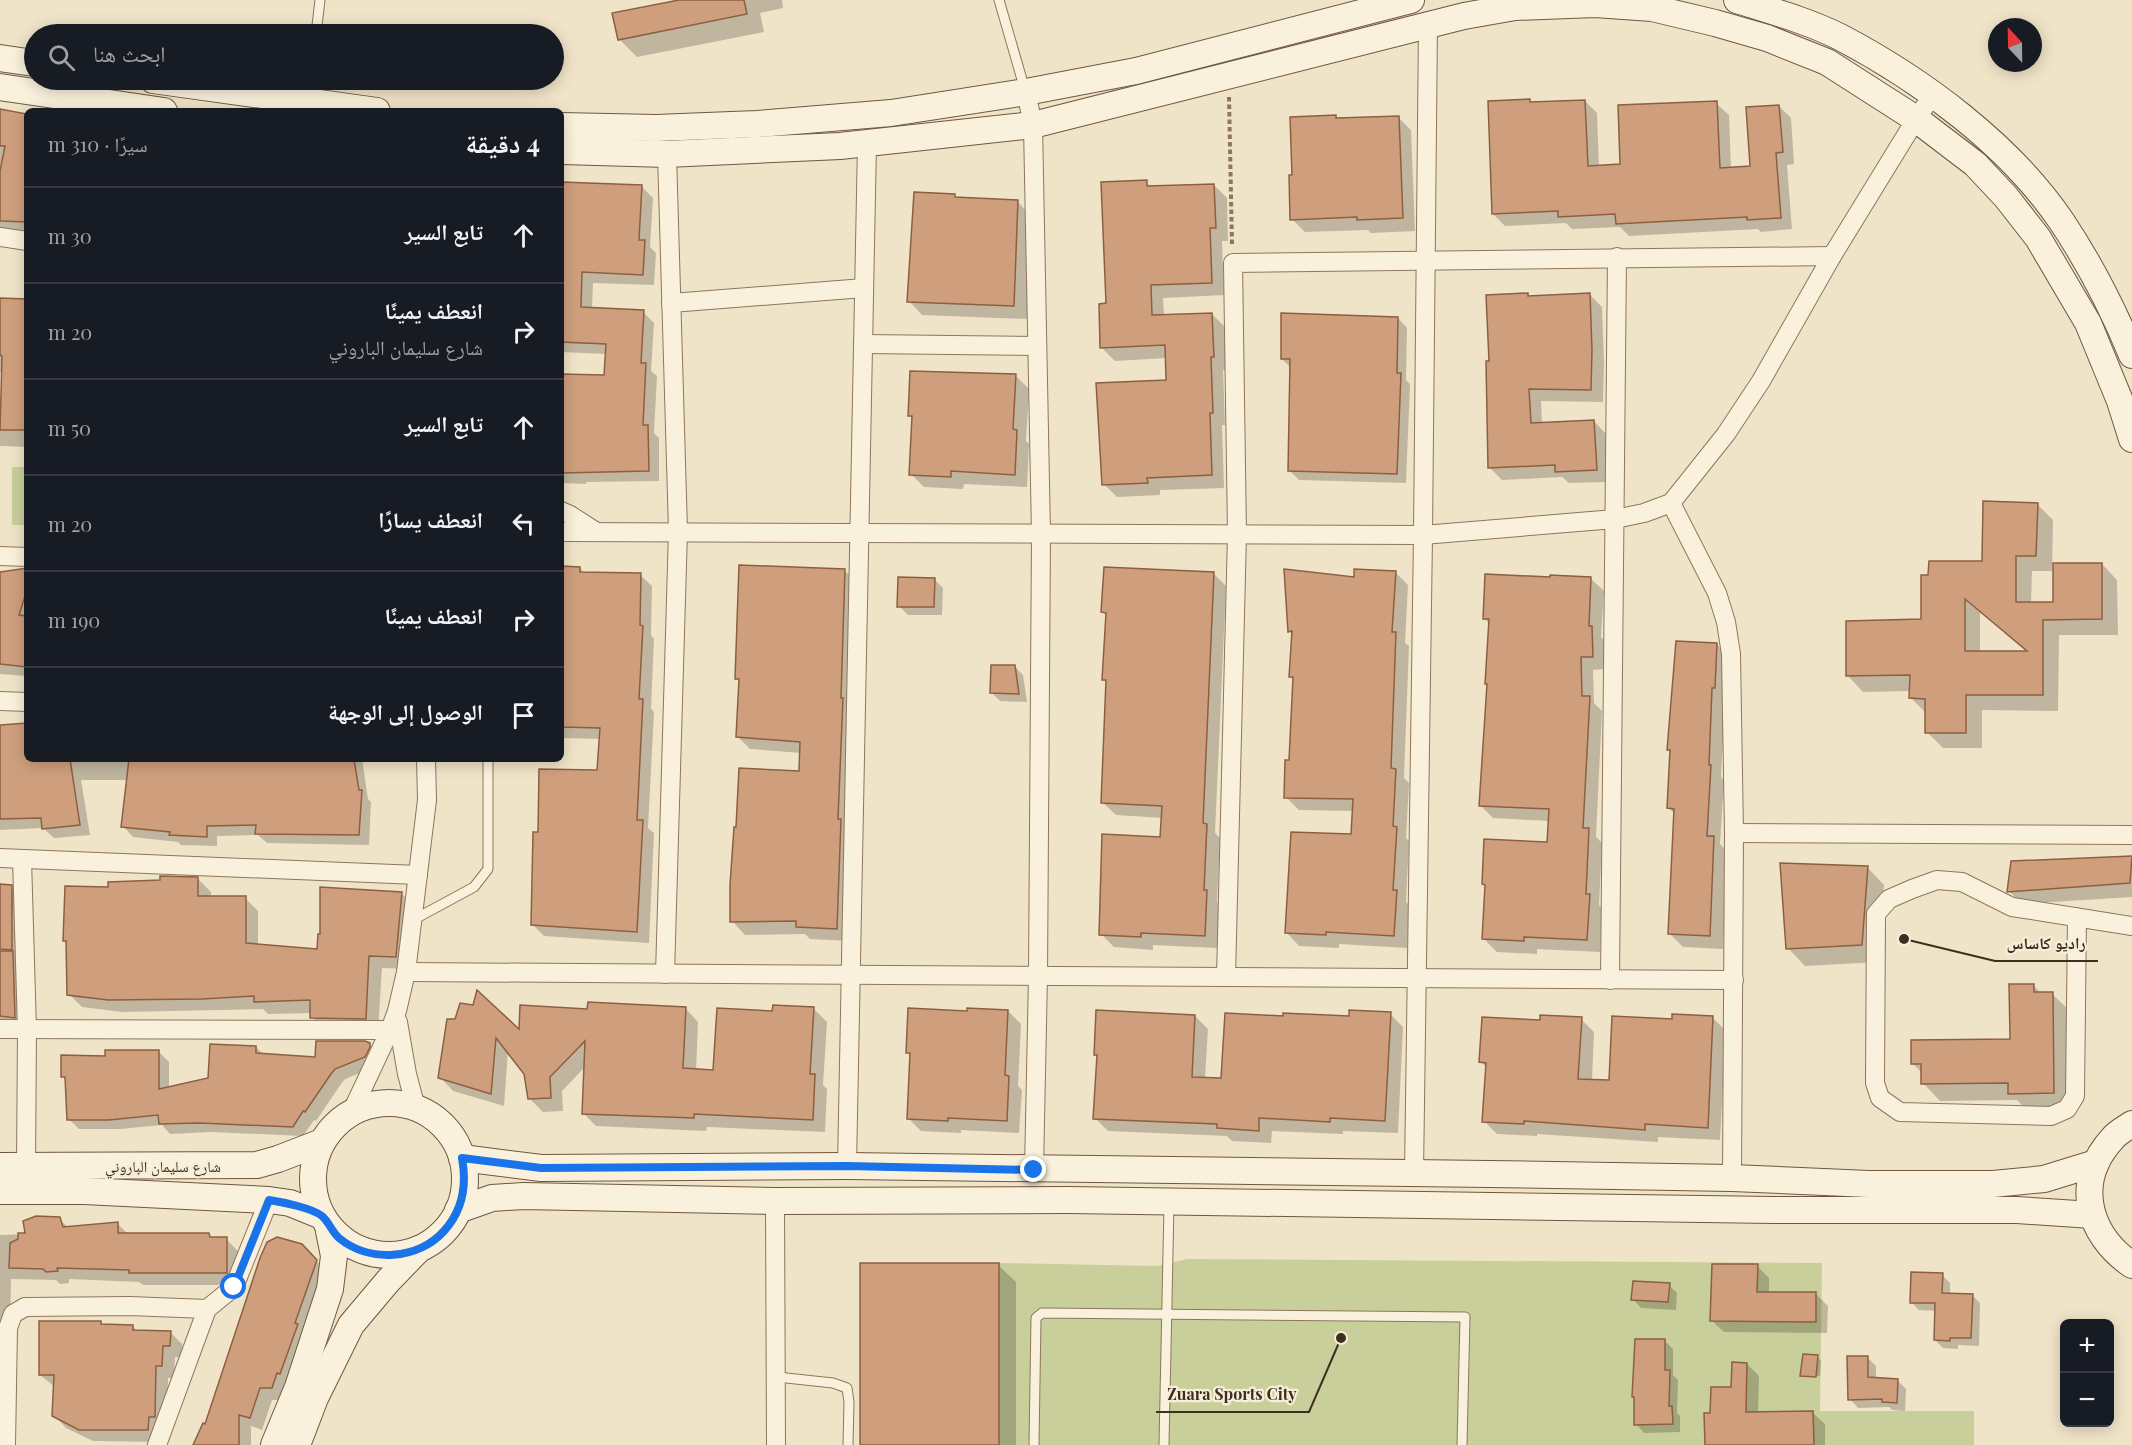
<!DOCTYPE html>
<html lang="ar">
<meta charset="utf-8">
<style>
:root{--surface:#171b24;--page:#242831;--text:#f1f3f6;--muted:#9ea1a6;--line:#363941}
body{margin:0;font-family:"Playfair Display","Noto Naskh Arabic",serif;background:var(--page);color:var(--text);direction:rtl}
.controls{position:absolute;right:18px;bottom:18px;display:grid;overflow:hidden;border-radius:9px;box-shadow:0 3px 15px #0003}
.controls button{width:54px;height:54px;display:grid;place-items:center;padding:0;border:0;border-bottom:2px solid var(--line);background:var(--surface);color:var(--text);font:30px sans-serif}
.compass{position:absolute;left:1988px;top:18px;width:54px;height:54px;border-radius:50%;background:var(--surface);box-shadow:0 3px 15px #0003;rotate:338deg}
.stop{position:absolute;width:18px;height:18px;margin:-14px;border:4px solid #1a73e8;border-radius:50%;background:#fff}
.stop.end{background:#1a73e8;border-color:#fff;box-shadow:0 2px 6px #0008}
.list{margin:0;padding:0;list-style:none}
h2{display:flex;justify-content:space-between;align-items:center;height:78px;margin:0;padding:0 24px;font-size:26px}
h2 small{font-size:20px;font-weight:400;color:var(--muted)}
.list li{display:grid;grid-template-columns:39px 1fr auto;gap:18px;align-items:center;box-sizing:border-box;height:96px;padding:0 24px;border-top:2px solid var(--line)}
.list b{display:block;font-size:22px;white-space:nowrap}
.list p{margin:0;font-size:20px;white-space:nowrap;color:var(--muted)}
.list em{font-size:20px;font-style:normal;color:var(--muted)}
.icon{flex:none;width:33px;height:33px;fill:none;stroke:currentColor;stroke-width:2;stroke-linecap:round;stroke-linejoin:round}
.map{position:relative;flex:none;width:2132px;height:1445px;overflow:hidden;direction:ltr}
.search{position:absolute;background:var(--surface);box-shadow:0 3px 15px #0003;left:24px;top:24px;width:540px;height:66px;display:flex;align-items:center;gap:15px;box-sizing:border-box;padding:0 21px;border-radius:33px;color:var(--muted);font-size:22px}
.panel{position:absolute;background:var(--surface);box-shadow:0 3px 15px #0003;left:24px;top:108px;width:540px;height:654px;border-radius:9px;direction:rtl}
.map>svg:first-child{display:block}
</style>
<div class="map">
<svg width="2132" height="1445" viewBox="0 0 2132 1445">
<rect width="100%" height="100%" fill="#f0e4c8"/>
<g fill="#c9cf9b">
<rect x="12" y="467" width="15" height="58"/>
<path d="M1187 1259 1822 1263 1820 1411H1974V1445H860V1263H999L1157 1266Z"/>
</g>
<g fill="#0003" fill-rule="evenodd">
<path d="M687 0H782L783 8 760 13 764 32 637 57 619 39Z"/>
<path d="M1529 100 1532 103 1585 101 1597 113 1599 167 1622 165 1716 103 1729 115 1731 169 1752 168 1779 106 1791 118 1794 164 1787 165 1792 229 1761 232 1758 229 1629 236 1620 227 1572 229 1566 223 1505 226 1493 214Z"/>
<path d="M0 109 27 116V230H2L0 228Z"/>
<path d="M1335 117 1338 120 1398 117 1411 130 1415 231 1371 233 1368 230 1305 232 1292 219 1294 176Z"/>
<path d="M1146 182 1152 188 1214 185 1227 198 1228 241H1222L1224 295 1163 298 1164 316 1212 314 1225 327 1226 370H1223L1225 425H1222L1224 488 1160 490V495L1117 497 1104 484 1168 381 1167 358 1115 361 1102 348 1108 305Z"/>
<path d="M561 183 642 187 653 198 650 247 656 253 654 285 593 283 592 309 643 312 654 323 651 371 657 376 654 433 659 438V481L586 482V484L561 483V375L605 377 607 354 561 352Z"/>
<path d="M955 196 958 199 1017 201 1030 215 1027 319 922 315 909 301Z"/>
<path d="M1527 294 1530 297 1589 294 1602 307 1604 364 1603 402 1541 401 1542 424 1594 421 1606 434 1609 482 1569 483 1562 477 1502 480 1490 468 1491 362Z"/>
<path d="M0 300H27V447L0 446V408H2L3 372H0Z"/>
<path d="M1398 318 1407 328 1406 380 1410 384 1406 483 1299 480 1290 471 1291 368 1282 359Z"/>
<path d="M1016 376 1029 389 1026 441 1029 444 1027 487 964 484 963 489 924 487 911 474 914 420 909 415Z"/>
<path d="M2037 504 2053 520 2052 571H2032L2031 604H2055L2102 564 2117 580 2118 635H2059L2058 711 1982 710V748H1943L1927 732V714L1911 698V691L1863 692 1848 676 1923 621 1983 563ZM1980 612 2028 653 1980 652Z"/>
<path d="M561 568H580L585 574 640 575 652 586 651 635 654 639 651 708 654 712 648 828 654 833 649 943 544 936 532 924 540 834 599 772 601 739 561 738Z"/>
<path d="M27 570V676L0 674V573Z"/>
<path d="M845 571 858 584 850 941 810 939 805 934 745 935 732 921 800 773 801 753 750 749 737 736 740 682 737 678Z"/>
<path d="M1395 572 1408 585 1405 643 1409 646 1404 778 1409 783 1406 838 1409 841 1406 902 1409 905 1407 948 1339 944V948L1299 946 1286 932 1353 836 1354 811 1299 810 1286 797 1290 761 1295 680 1291 677 1293 635 1289 631 1355 578Z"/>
<path d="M1213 573 1226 586 1215 833 1220 838 1217 902 1220 905 1217 948 1153 945V950L1114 947 1101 934 1162 838 1163 818 1116 815 1102 802 1107 683 1104 680 1108 616 1103 612Z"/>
<path d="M1590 578 1604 591 1601 637 1605 641V669L1593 670 1594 703 1602 711 1596 837 1602 843 1599 905 1602 909 1600 952 1537 949V954L1497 952 1484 939 1487 887 1484 884 1549 844 1550 821 1493 818 1480 805 1488 685 1486 684 1490 624 1484 619Z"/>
<path d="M934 579 943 588 942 615H908L899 606Z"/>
<path d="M1717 644 1730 658 1725 701 1721 777 1724 780 1720 844 1727 851 1723 949 1683 947 1670 934 1675 814 1669 808 1672 752 1669 749Z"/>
<path d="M1015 667 1023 675 1027 702 1000 701 991 692Z"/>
<path d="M0 727 27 728V759H362L368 799 371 802 369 845 267 843 258 835 217 836V846L181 845 178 842 133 837 123 826 128 780H81L90 835 54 838 43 828 0 830Z"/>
<path d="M2132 858V897L2022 904 2009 891 2012 862Z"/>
<path d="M1867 867 1884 885 1879 962 1805 966 1788 948Z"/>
<path d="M198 879 211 892V897L245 898 258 911V946L319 951 401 893 414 906 409 969 382 968 378 1031 324 1030 312 1017V1013L268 1014 263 1009 122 1012 82 1007 69 994 68 943 65 940 109 888Z"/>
<path d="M0 886 11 887 24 900 28 1030 0 1027Z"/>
<path d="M2033 985 2042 994H2052L2070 1011 2071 1110 2028 1111 2017 1100 1940 1101 1923 1083V1074L1912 1063 2011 1041Z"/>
<path d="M685 1008 698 1022 696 1071H715L774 1012 814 1009 827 1022 823 1085 827 1089 825 1132 707 1127 706 1131 596 1126 583 1113 585 1067 562 1091 563 1111 543 1112 529 1098 525 1073 508 1051 504 1106 453 1091 440 1077 449 1021 520 1032 589 1010Z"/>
<path d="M1008 1011 1021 1024 1018 1086 1022 1090 1019 1133 961 1130V1133L921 1131 908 1118 911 1057 907 1052 968 1012Z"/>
<path d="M1390 1014 1403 1027 1398 1133 1343 1131V1134L1272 1131 1271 1143 1232 1141 1227 1136 1108 1131 1095 1118 1098 1057 1095 1054 1195 1016 1208 1029 1205 1079 1223 1080Z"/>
<path d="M1713 1018 1726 1031 1720 1140 1658 1137V1142L1537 1134V1136L1497 1134 1484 1121 1487 1068 1481 1062 1541 1022 1581 1019 1594 1032 1592 1081 1611 1082 1673 1020Z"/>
<path d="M369 1044 379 1054 375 1067 345 1079 341 1084 316 1121 314 1120 303 1136 211 1132 170 1134 162 1125 120 1129H79L69 1119 67 1081 63 1077 107 1058 159 1052 169 1062V1088L210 1079 256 1047 264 1055 316 1059Z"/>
<path d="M59 1219 69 1228 118 1224 128 1234 209 1235 213 1239H226L238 1251 239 1285H143L139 1282 69 1279V1283L60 1284 56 1280 11 1279 10 1333 0 1445V1235L27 1234Z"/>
<path d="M315 1259 328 1274 285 1400H272L262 1430 251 1426V1445H195L206 1426Z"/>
<path d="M998 1265 1016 1282V1445H861Z"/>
<path d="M1757 1266 1769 1278V1294H1816L1828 1306 1827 1333 1724 1332 1712 1321Z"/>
<path d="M1942 1275 1950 1283V1294L1972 1295 1980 1303 1979 1346 1958 1345V1349L1943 1348 1935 1340 1937 1311 1919 1310 1911 1302Z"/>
<path d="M1669 1285 1677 1293 1676 1310 1641 1308 1633 1299Z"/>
<path d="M101 1323 104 1326H133L138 1332H170L182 1344V1358L175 1357 174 1378H168L167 1429 160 1442 93 1441 66 1428 54 1415 55 1387 40 1375Z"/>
<path d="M1665 1341 1673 1349V1375L1678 1380 1677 1413 1680 1416V1432L1644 1433 1636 1424Z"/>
<path d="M1817 1357 1821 1361 1820 1376 1804 1375V1377L1802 1375Z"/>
<path d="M1867 1357 1876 1366V1379L1897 1380 1906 1389 1905 1411 1892 1410 1889 1407 1858 1408 1850 1399Z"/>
<path d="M1747 1364 1759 1376 1758 1414 1812 1412 1825 1424V1445H1706L1711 1415 1732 1389Z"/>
</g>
<g fill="#cf9f7d" stroke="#8d5f41" stroke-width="1.5" fill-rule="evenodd">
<path d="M679 0H744L747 14 618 40 612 13Z"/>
<path d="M1530 99V102L1585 100 1588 166 1620 164 1618 105 1717 101 1720 168 1750 166 1746 107 1779 105 1783 152 1776 153 1781 218 1747 220V217L1616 224 1615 214 1558 217V211L1492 214 1488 101Z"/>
<path d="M0 109 27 114V222L0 221V171L5 146H0Z"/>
<path d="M1336 115V118L1399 116 1403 218 1357 220V217L1290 220 1289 175H1292L1290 117Z"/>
<path d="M1147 180V186L1214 184 1216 228H1210L1212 283 1151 285 1152 315 1212 313 1214 357H1211L1213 413H1210L1212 475 1147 478 1148 483 1102 485 1096 383 1166 380 1165 345 1100 348 1099 304 1106 303 1101 182Z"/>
<path d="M561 182 642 185 639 240H645L643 275 582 272 581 307 644 310 641 363H646L643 425H648L649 471 561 473V374L604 375 606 344 561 342Z"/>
<path d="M914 192 955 194V197L1018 200 1014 306 907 302Z"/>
<path d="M1528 293V296L1590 293 1592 350 1591 390 1529 389 1531 423 1594 420 1597 470 1555 472V465L1488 468 1486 361H1489L1486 295Z"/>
<path d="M0 298 27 299V430H0L2 356 0 355Z"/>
<path d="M1281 313 1398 317 1397 373H1401L1397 474 1288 471 1290 359H1281Z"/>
<path d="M910 371 1016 374 1013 429 1017 430 1015 475 951 471V477L909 475 912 416H908Z"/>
<path d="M1983 501 2038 503 2036 556H2016V602H2053V563H2102V619L2043 620V695H1966V733H1925V699L1909 698 1910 675 1846 676V621L1921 619V575H1928L1929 561H1982ZM1965 599 2027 651H1965Z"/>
<path d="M739 565 845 569 841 698H843L838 819H841L837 929 796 927V921L730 922V885L734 827H736L739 768 799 771 800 742 736 737 739 679H735Z"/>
<path d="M561 566 580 567V572L641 573 640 625 643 626 639 699H643L637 820H643L637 932 531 925 533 832H538L539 769 597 770 600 728 561 727Z"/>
<path d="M1104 567 1214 572 1203 823 1207 824 1204 890H1207L1205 936 1141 933V937L1099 935 1102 834 1160 837 1162 806 1101 803 1106 680H1102L1106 613 1101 612Z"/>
<path d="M27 568V590L19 615 27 616V667L0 664V572Z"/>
<path d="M1284 569 1354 577V569L1396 571 1392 632H1396L1391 768 1396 769 1393 826 1397 827 1393 890H1397L1394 936 1326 932V935L1285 933 1291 832 1351 834 1353 799 1284 798 1285 760H1289L1293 677H1289L1292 631 1288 632Z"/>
<path d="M1485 574 1550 577V575L1591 577 1589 626H1592L1593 657H1581L1582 696H1590L1583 828H1589L1586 894H1590L1587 940 1524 937V941L1482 939 1485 885 1482 884 1484 839 1547 842 1549 809 1479 806 1487 684H1485L1489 619H1483Z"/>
<path d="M898 577 935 578 934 607H897Z"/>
<path d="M1676 641 1717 643 1715 688H1712L1709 765H1711L1707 836H1714L1710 936 1668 934 1674 809 1667 808 1670 750H1667Z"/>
<path d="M991 665H1015L1019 694 990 693Z"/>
<path d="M27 723V759H70L80 825 42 829 41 818 0 819V725Z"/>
<path d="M129 759H354L359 790H362L359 835 255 834 256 825 207 826V837L169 835 170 832 121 827Z"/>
<path d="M2132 856 2130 883 2007 892 2011 861Z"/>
<path d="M1780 863 1868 866 1862 945 1786 949Z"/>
<path d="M160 876 198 877V896H246V943L317 949 318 934H320V887L402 892 396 957 369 956 366 1019 310 1018V1000L254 1002V996L202 999 108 1000 67 995 66 941H63L65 886 108 887V882L160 880Z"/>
<path d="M0 884 12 885V950L0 949Z"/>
<path d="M0 951H13L15 1018 0 1016Z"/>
<path d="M2009 984H2034V992H2053L2054 1093 2008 1094V1083L1921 1084V1064H1911V1040L2010 1039Z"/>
<path d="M477 990 519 1029 520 1005 587 1009 588 1002 686 1007 683 1068 713 1070 717 1008 772 1011 773 1005 814 1007 810 1074H815L813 1120 694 1114V1118L582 1114 585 1041 550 1077 551 1098 528 1099 524 1074 496 1038 491 1094 438 1078 447 1019H455L460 1003 473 1005Z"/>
<path d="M908 1008 967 1011V1008L1008 1010 1005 1075 1009 1076 1007 1121 948 1118V1121L907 1119 910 1053H906Z"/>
<path d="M1096 1010 1195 1015 1192 1077 1221 1078 1225 1013 1283 1016V1013L1349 1016V1010L1391 1012 1385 1121 1330 1118V1122L1259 1118V1131L1217 1128V1124L1093 1119 1097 1055H1094Z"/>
<path d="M1672 1014 1713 1016 1708 1128 1645 1124V1130L1524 1121V1124L1482 1122 1486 1063 1479 1062 1482 1017 1540 1020V1015L1582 1017 1578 1079 1609 1080 1612 1016 1672 1019Z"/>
<path d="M316 1041H365L370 1043V1047L365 1057 335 1069 331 1074 305 1112 303 1111 293 1127 200 1123 159 1124 158 1115 109 1120H67L65 1077H61V1055L105 1056V1050H159V1089L208 1078 210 1044 256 1046V1053L315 1057Z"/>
<path d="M36 1216 60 1217 63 1227 118 1222V1233H209L210 1237H227V1273H129V1270L57 1268 58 1271 46 1272 43 1269 9 1268 10 1243 18 1239V1233H25L23 1221Z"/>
<path d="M277 1237 302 1244 317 1260 295 1323 298 1324 280 1374 277 1373 272 1388H260L250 1418 239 1415V1445H193L203 1423 205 1424 260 1258 267 1242Z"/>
<rect x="860" y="1263" width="139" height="182"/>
<path d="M1712 1264H1758L1757 1292H1816V1322L1710 1321Z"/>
<path d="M1911 1272 1943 1273 1942 1293 1973 1294 1971 1338H1950V1341L1934 1340 1935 1303H1910Z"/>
<path d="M1633 1281 1670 1283 1668 1302 1631 1300Z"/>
<path d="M39 1321H101V1324L133 1325V1330L171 1331 170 1346H163L162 1366H156L155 1417H149L148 1430H79L52 1416 54 1375H39Z"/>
<path d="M1635 1339H1665V1370H1670L1669 1406H1672L1673 1424 1634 1425V1397H1632Z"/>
<path d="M1803 1354 1818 1355 1816 1377 1800 1376Z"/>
<path d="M1847 1356H1868V1377L1898 1379 1897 1403 1882 1402V1399L1848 1400Z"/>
<path d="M1732 1362 1747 1363 1746 1412 1813 1411 1814 1445H1705L1704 1413H1710L1711 1387H1731Z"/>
</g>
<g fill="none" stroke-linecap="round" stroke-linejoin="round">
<defs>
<g id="lane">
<path d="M999 0 1025 90"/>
<path d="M316 34 320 0"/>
<path d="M307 99 309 80"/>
<path d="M413 920 474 887 488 869V759"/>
<path d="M777 1377 833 1383 847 1388 849 1402 848 1445"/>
<path d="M1034 1445 1036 1318 1042 1313 1465 1317 1462 1445"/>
<path d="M1164 1445 1169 1205"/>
</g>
<g id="street">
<path d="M1026 92 1033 125 1041 534 1038 976 1034 1170"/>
<path d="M0 237 27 241"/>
<path d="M671 303 864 288"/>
<path d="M863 344 1037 346"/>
<path d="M1671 503 1717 593 1726 622 1731 654 1734 833 1732 1178"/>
<path d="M561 511 570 515 595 531"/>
<path d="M561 532 1423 535 1615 519 1644 513 1671 503 1726 434 1761 381 1832 256 1916 119 1933 95"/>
<path d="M0 556 27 557"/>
<path d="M0 701 27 702"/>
<path d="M1734 833 2132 835"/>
<path d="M0 858 418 875"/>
<path d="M22 859 27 1030 26 1167"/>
<path d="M2077 917 2075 1096 2067 1109 2051 1116 1900 1112 1880 1098 1875 1083 1876 914 1889 899 1912 889 1937 880 1962 882 2012 907 2132 926"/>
<path d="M406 972 1734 980"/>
<path d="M665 974 678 531 667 154"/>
<path d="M1226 977 1237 534 1233 263 1832 256"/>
<path d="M1610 980 1617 257"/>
<path d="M398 1022 407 1074 416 1108"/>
<path d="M0 1029 390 1030 399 1033"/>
<path d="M351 1113 390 1030 397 1011 406 972 427 800 426 759"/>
<path d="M847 1166 867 143"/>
<path d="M1414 1173 1423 535 1428 24"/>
<path d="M775 1201 776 1445"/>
<path d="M6 1445 8 1328 13 1314 25 1307 129 1306 207 1309"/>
<path d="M157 1445 207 1309 234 1287 269 1200"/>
</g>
<g id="secondary">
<path d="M1737 0C1772 11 1808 21 1840 37 1922 80 2010 145 2062 222 2090 264 2113 309 2132 355"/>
<path d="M0 58 34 63"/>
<path d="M153 80 377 111"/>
<path d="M0 87 164 111"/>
<path d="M561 126 656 128 757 124 891 113 1026 92 1136 71 1411 0"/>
<path d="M561 151 667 154 840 146 1033 125 1464 16 1515 7 1595 4 1652 8 1715 23 1767 38 1827 62 1916 119 1975 164 2006 197 2038 238 2088 323 2120 401 2132 439"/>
<circle cx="389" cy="1179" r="76"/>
<path d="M2132 1124C2126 1128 2118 1132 2113 1138 2073 1181 2087 1234 2132 1265"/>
<path d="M462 1158 541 1168 847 1166 1489 1174 1732 1178 1869 1184H1993L2044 1179 2096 1163"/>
<path d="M0 1166 257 1165 278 1159 322 1142"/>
<path d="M0 1191H84L269 1200 290 1203 322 1216"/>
<path d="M458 1210 492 1198 523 1196 775 1201 1068 1200 1774 1210H2017L2092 1215"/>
<path d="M274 1445 298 1387 330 1289 334 1256 328 1226"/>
<path d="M297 1445 315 1398 351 1325 388 1281 419 1249"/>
</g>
</defs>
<use href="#lane" stroke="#8d765c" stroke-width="11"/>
<use href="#street" stroke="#8d765c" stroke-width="20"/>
<use href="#secondary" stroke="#6f573f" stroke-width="28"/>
<path stroke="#8d765c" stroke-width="4" stroke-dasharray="4.5 3" stroke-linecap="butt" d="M1229 97 1232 245"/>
<use href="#lane" stroke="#faf1dc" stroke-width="9"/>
<use href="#street" stroke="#faf1dc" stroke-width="18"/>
<use href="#secondary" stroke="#faf1dc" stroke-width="26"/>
</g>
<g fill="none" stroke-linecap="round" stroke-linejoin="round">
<path stroke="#1a73e8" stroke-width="8" d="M234 1287 269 1200C282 1202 312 1208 322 1216 329 1222 332 1232 339 1238 369 1263 418 1260 444 1231 463 1210 467 1185 462 1158L541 1168 847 1166 1034 1170"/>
</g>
<g text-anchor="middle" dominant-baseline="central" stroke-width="4.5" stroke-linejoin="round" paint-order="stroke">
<g font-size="15" fill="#3d2e20" stroke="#f7eed8">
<text x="163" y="1166">شارع سليمان الباروني</text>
</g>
</g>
<path fill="none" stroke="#3d2e20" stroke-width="2" d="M1904 939L1995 961H2098M1341 1338L1309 1412H1156"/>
<g fill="#3d2e20" stroke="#f7eed8" stroke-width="2">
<circle cx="1904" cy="939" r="6"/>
<circle cx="1341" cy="1338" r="6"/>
</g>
<g font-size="16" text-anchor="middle" font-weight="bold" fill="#3d2e20" stroke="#f7eed8" stroke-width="4.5" stroke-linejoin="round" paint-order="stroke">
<text x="2046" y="949">راديو كاساس</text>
<text x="1232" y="1400">Zuara Sports City</text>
</g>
</svg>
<div class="controls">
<button>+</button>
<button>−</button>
</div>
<svg class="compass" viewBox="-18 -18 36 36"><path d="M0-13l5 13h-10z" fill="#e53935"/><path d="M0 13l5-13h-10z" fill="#9ea1a6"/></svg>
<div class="stop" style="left:234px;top:1287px"></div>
<div class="stop end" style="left:1034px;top:1170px"></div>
<div class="search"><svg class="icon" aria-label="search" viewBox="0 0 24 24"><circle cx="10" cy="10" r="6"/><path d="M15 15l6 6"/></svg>ابحث هنا</div>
<section class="panel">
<h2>4 دقيقة<small>سيرًا · 310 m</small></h2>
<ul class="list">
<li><svg class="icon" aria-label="ahead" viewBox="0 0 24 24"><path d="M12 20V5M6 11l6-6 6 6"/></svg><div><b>تابع السير</b></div><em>30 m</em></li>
<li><svg class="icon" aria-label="right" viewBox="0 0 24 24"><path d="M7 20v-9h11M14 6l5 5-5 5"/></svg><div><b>انعطف يمينًا</b><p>شارع سليمان الباروني</p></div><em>20 m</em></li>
<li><svg class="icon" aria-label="ahead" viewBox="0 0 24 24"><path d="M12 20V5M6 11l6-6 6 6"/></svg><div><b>تابع السير</b></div><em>50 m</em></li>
<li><svg class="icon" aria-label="left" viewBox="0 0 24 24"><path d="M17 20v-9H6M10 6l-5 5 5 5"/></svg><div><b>انعطف يسارًا</b></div><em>20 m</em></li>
<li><svg class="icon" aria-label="right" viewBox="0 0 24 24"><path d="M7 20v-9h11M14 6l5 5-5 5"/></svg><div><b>انعطف يمينًا</b></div><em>190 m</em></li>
<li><svg class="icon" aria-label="arrive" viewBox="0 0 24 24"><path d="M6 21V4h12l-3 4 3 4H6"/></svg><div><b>الوصول إلى الوجهة</b></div></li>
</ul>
</section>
</div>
